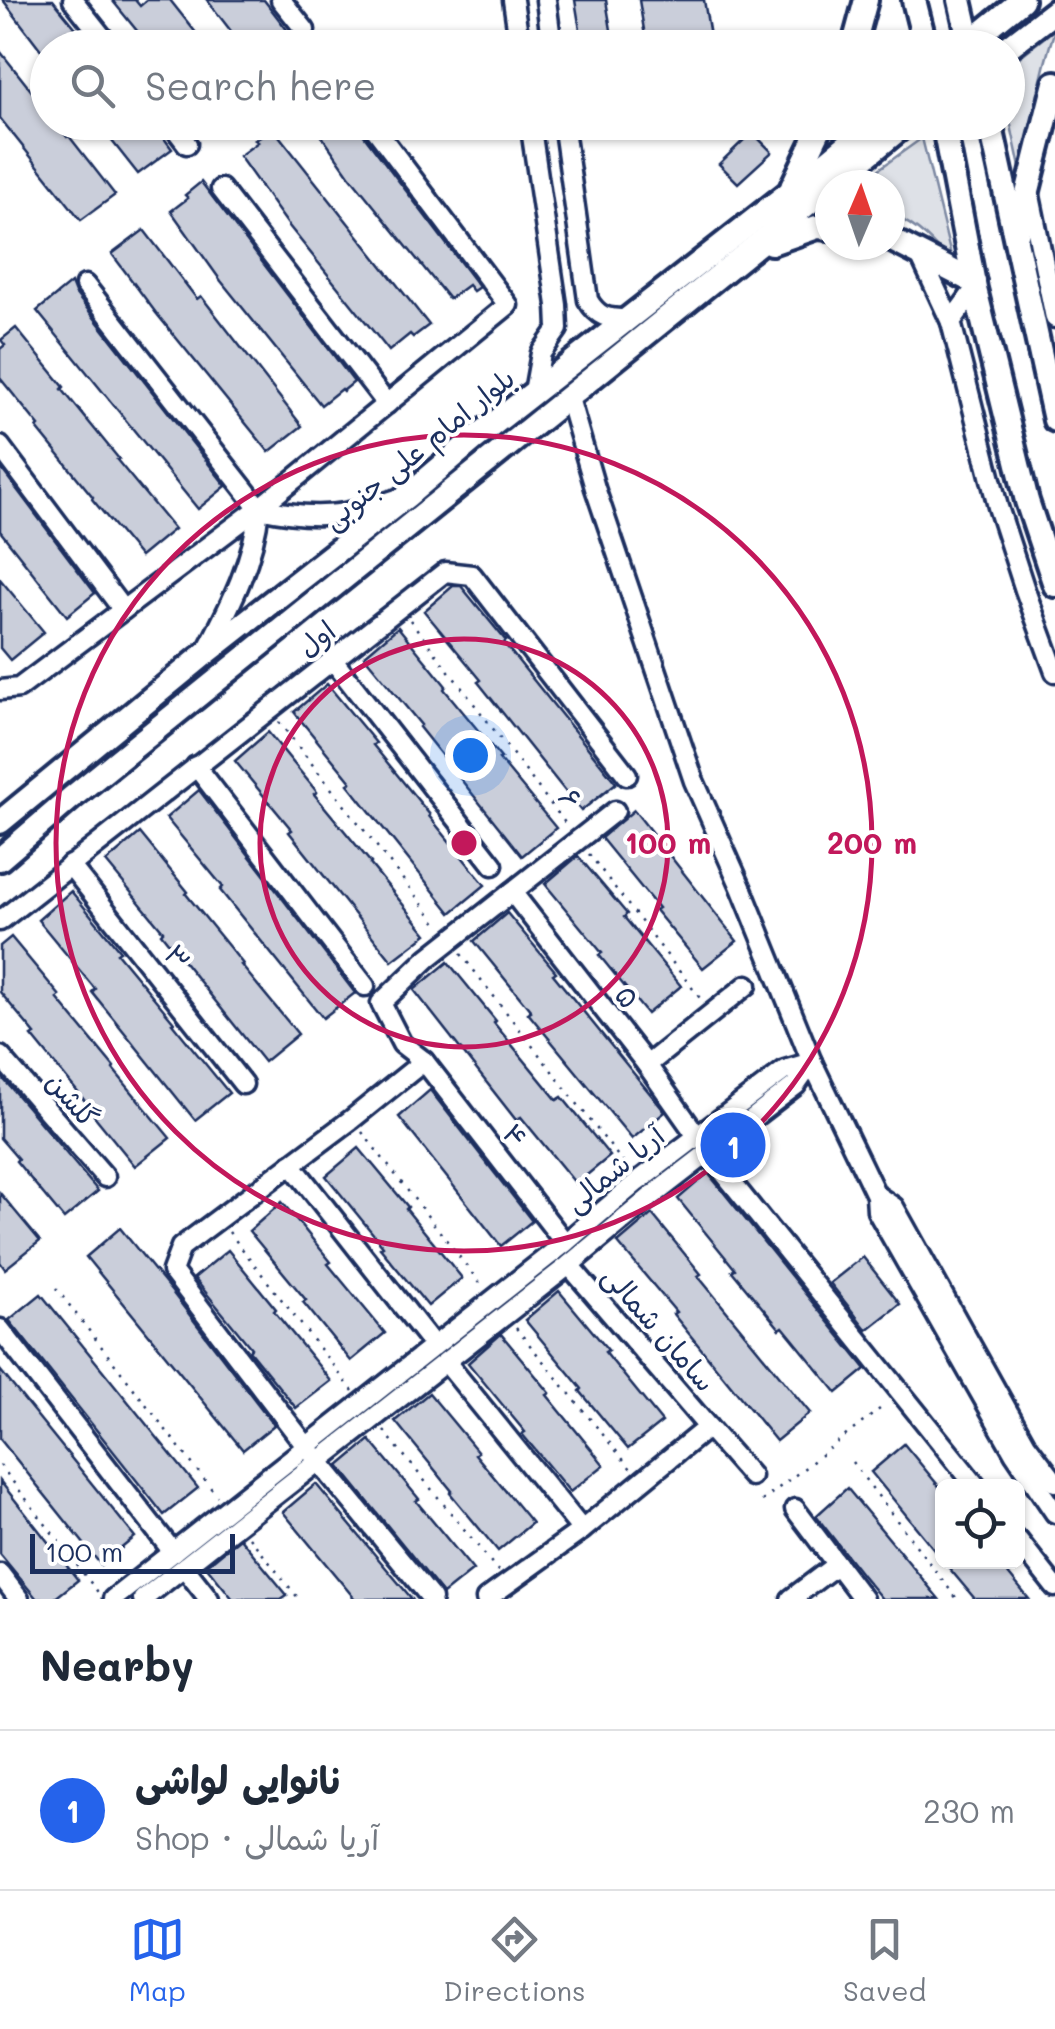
<!DOCTYPE html>
<meta charset="utf-8">
<style>
:root{--surface:#fff;--page:#f6f6f7;--text:#1f2937;--muted:#747a83;--line:#e0e1e3;--accent:#2563eb}
body{margin:0;font-family:Mali,"Playpen Sans Arabic",sans-serif;background:var(--page);color:var(--text)}
.controls{position:absolute;right:30px;bottom:30px;display:grid;overflow:hidden;border-radius:15px;box-shadow:0 2px 8px #0004}
.controls button{width:90px;height:90px;display:grid;place-items:center;padding:0;border:0;border-bottom:2px solid var(--line);background:var(--surface);color:var(--text);font:50px sans-serif}
.compass{position:absolute;left:815px;top:170px;width:90px;height:90px;border-radius:50%;background:var(--surface);box-shadow:0 2px 8px #0004;rotate:2deg}
.scale{position:absolute;left:30px;bottom:25px;width:205px;box-sizing:border-box;padding-left:10px;border:5px solid #1b2f5e;border-top:0;font-size:28px;line-height:35px;white-space:nowrap;color:#1b2f5e;-webkit-text-stroke:8px #fff;paint-order:stroke}
.you{position:absolute;left:470px;top:755px;width:35px;height:35px;margin:-25px;border:8px solid #fff;border-radius:50%;background:#1a73e8;box-shadow:0 0 0 15px #1a73e833}
.badge{display:grid;place-items:center;width:65px;height:65px;border-radius:50%;background:var(--accent);color:#fff;font-size:32px;font-weight:700}
.pin{position:absolute;translate:-50% -50%;border:5px solid #fff;box-shadow:0 2px 10px #0006}
.list{margin:0;padding:0;list-style:none}
h2{display:flex;justify-content:space-between;align-items:center;height:130px;margin:0;padding:0 40px;font-size:42px}
h2 small{font-size:32px;font-weight:400;color:var(--muted)}
.list li{display:grid;grid-template-columns:65px 1fr auto;gap:30px;align-items:center;box-sizing:border-box;height:160px;padding:0 40px;border-top:2px solid var(--line)}
.list b{display:block;font-size:38px;white-space:nowrap}
.list p{margin:0;font-size:32px;white-space:nowrap;color:var(--muted)}
.list em{font-size:32px;font-style:normal;color:var(--muted)}
.icon{flex:none;width:55px;height:55px;fill:none;stroke:currentColor;stroke-width:2;stroke-linecap:round;stroke-linejoin:round}
.map{position:relative;flex:none;width:1055px;height:1599px;overflow:hidden}
.search{position:absolute;background:var(--surface);box-shadow:0 2px 8px #0004;left:30px;right:30px;top:30px;height:110px;display:flex;align-items:center;gap:25px;box-sizing:border-box;padding:0 35px;border-radius:55px;color:var(--muted);font-size:38px}
.sheet{height:290px;background:var(--surface)}
nav{display:flex;justify-content:space-around;align-items:center;box-sizing:border-box;height:140px;border-top:2px solid var(--line);background:var(--surface);font-size:28px;color:var(--muted)}
nav a{display:grid;justify-items:center;gap:5px}
nav .on{color:var(--accent)}
.map>svg:first-child{display:block}
</style>
<div class="map">
<svg width="1055" height="1599" viewBox="0 0 1055 1599">
<rect width="100%" height="100%" fill="#fff"/>
<filter id="ink" filterUnits="userSpaceOnUse"><feTurbulence type="fractalNoise" baseFrequency=".01" numOctaves="2"/><feDisplacementMap in="SourceGraphic" scale="20" xChannelSelector="R" yChannelSelector="G"/><feConvolveMatrix kernelMatrix="1 2 1 2 8 2 1 2 1" color-interpolation-filters="sRGB"/></filter>
<g filter="url(#ink)">
<g fill="#dee1e7" stroke="#7c88a2" stroke-width="2.5">
<path d="M1055 29C1038 81 1030 132 1024 186L1008 111V66Z"/>
<path d="M922 138 954 268C935 244 919 226 890 214V185H857Z"/>
</g>
<g fill="#caceda" stroke="#1b2f5e" stroke-width="2.5">
<path d="M3 0H53L92 48H48V59Z"/>
<path d="M112 0H135L140 6 147 0H170L208 48H182L174 38 162 48H151Z"/>
<path d="M207 0H264L301 48H244Z"/>
<path d="M575 0H606L614 48H583Z"/>
<path d="M639 0H704L712 48H647Z"/>
<path d="M0 51 48 112V122H55L67 137 69 136 115 195 81 220 0 118Z"/>
<path d="M97 122H119L123 127 129 122H152L172 149 138 174Z"/>
<path d="M312 122H358L360 130 479 287 473 291 468 285 449 299 349 175Z"/>
<path d="M272 127 429 325 413 337 410 334 389 351 289 226 239 156 258 142 255 140Z"/>
<path d="M752 132 772 152 738 183 719 164Z"/>
<path d="M201 182 354 382 343 391 341 389 321 405 221 281 171 211 188 198 185 195Z"/>
<path d="M144 230 197 299 201 296 302 426 269 452 156 313 112 254Z"/>
<path d="M71 283 75 293 226 486 198 509 37 311Z"/>
<path d="M16 328 64 387 62 389 119 459 117 460 174 529 140 557 92 499 93 497 37 428 39 426 0 378V349L5 345 1 340Z"/>
<path d="M0 467 95 593 67 616 0 531Z"/>
<path d="M0 579 44 632 10 660 0 648Z"/>
<path d="M453 586H461L506 641 504 643 616 783 581 811 478 682 481 680 424 611Z"/>
<path d="M398 627 446 686 444 689 501 758 499 759 556 828 522 856 419 727 421 725 364 656Z"/>
<path d="M327 684 376 743 373 745 430 815 429 816 485 885 451 913 348 784 351 782 294 712Z"/>
<path d="M268 732 317 792 314 794 371 863 370 864 427 934 392 961 289 832 292 830 235 761Z"/>
<path d="M199 790 355 993 323 1018 220 890 223 887 166 818Z"/>
<path d="M634 810 737 941 703 968 655 910 658 908 601 838Z"/>
<path d="M140 833 188 892 186 894 243 964 241 965 298 1034 264 1062 161 933 163 931 106 862Z"/>
<path d="M578 856 627 914 624 917 681 986 647 1014 599 955 602 953 545 884Z"/>
<path d="M71 891 120 951 117 953 174 1022 172 1023 229 1093 195 1120 92 992 95 989 38 920Z"/>
<path d="M507 913 556 972 553 974 665 1112 632 1139 528 1013 531 1011 474 941Z"/>
<path d="M11 937 60 996 57 998 114 1067 113 1069 170 1138 135 1166 87 1107 89 1106 32 1036 35 1034 0 992V946Z"/>
<path d="M448 962 496 1021 494 1023 557 1100 562 1097 610 1156 576 1184 521 1117 516 1120 414 990Z"/>
<path d="M0 1075 98 1191 64 1219 16 1161 18 1159 0 1138Z"/>
<path d="M430 1090 532 1221 501 1246 399 1117Z"/>
<path d="M359 1148 408 1207 406 1209 462 1278 428 1306 380 1248 383 1246 326 1176Z"/>
<path d="M708 1173 866 1369 837 1393 783 1327 780 1329 732 1271 735 1269 678 1199Z"/>
<path d="M0 1193 40 1241 5 1269 0 1262Z"/>
<path d="M282 1202 331 1262 328 1264 385 1333 351 1361 303 1302 306 1300 249 1231Z"/>
<path d="M652 1214 701 1274 698 1276 810 1413 776 1441 673 1314 676 1312 618 1243Z"/>
<path d="M120 1228 172 1292 274 1425 243 1450 86 1257Z"/>
<path d="M228 1250 276 1309 274 1311 331 1381 296 1408 249 1350 251 1348 194 1278Z"/>
<path d="M863 1257 900 1304 867 1330 830 1283Z"/>
<path d="M559 1291 608 1350 605 1352 662 1422 628 1449 580 1391 582 1389 525 1320Z"/>
<path d="M41 1294 198 1488 164 1515 9 1320Z"/>
<path d="M501 1334 550 1393 547 1395 604 1465 570 1492 522 1434 525 1432 468 1363Z"/>
<path d="M0 1370 135 1537 101 1565 0 1439Z"/>
<path d="M429 1393 478 1452 475 1454 532 1523 498 1551 450 1493 452 1491 395 1421Z"/>
<path d="M370 1440 419 1499 416 1501 473 1570 443 1594 339 1466Z"/>
<path d="M904 1444 942 1490V1559L871 1472Z"/>
<path d="M0 1481 78 1580 54 1599H37L0 1554Z"/>
<path d="M316 1484 371 1550 412 1599H355L283 1512Z"/>
<path d="M847 1488 906 1559 939 1599H882L862 1575 816 1516Z"/>
<path d="M240 1538 287 1595 281 1599H233L206 1566Z"/>
<path d="M944 1562H1001L1008 1570 1006 1571 1029 1599H975Z"/>
</g>
<g fill="none" stroke-linecap="round" stroke-linejoin="round">
<defs>
<g id="minor">
<path d="M73 0 111 48"/>
<path d="M281 0 305 30"/>
<path d="M513 0 520 48"/>
<path d="M546 0 552 48"/>
<path d="M170 122 187 144"/>
<path d="M530 122 557 305 558 329 541 353 534 392"/>
<path d="M563 122 588 300C598 317 607 319 627 319"/>
<path d="M221 189 387 404"/>
<path d="M1029 191 1055 318"/>
<path d="M920 255 951 322"/>
<path d="M85 285 259 508C314 520 344 517 397 499"/>
<path d="M975 289 951 322 998 507 1025 590 1055 672"/>
<path d="M569 398 595 488 694 781 741 887 812 1062 876 1195 877 1211 1015 1454 1055 1513"/>
<path d="M0 446 123 610"/>
<path d="M206 652C230 606 254 561 259 508"/>
<path d="M332 659 493 865"/>
<path d="M0 690 19 688 259 508 508 305 370 122"/>
<path d="M196 766 365 986"/>
<path d="M70 865 243 1084"/>
<path d="M512 892 647 1065 697 1136"/>
<path d="M0 921 445 572 472 575 627 775"/>
<path d="M0 1056 105 1177"/>
<path d="M424 1061 565 1243"/>
<path d="M647 1065 747 985"/>
<path d="M708 1153 976 1486"/>
<path d="M291 1164 434 1346"/>
<path d="M876 1195 894 1207 1026 1444 1055 1482"/>
<path d="M569 1265 708 1427"/>
<path d="M0 1329 173 1552"/>
<path d="M446 1362 582 1530"/>
<path d="M795 1509 863 1599"/>
<path d="M1018 1540 1055 1587"/>
<path d="M184 1567 209 1599"/>
<path d="M0 1574 19 1599"/>
<path d="M113 1599 565 1243 637 1182 785 1070 812 1062"/>
<path d="M143 1599 569 1265 652 1196 796 1085 812 1062"/>
<path d="M432 1599 306 1446 172 1271 181 1247 352 1119 424 1061 402 1044 381 1003 428 958 615 811"/>
<path d="M486 1599 582 1530 708 1427 751 1476"/>
<path d="M791 1599 836 1565"/>
</g>
<g id="major">
<path d="M914 0 926 48"/>
<path d="M960 0 971 48"/>
<path d="M853 48 866 0"/>
<path d="M963 48 1022 0"/>
<path d="M1007 48 1055 11"/>
<path d="M943 122 975 289 1027 501 1055 585"/>
<path d="M990 122 1055 420"/>
<path d="M831 185 908 122"/>
<path d="M792 187 823 122"/>
<path d="M1017 234 1055 83"/>
<path d="M890 239 974 282"/>
<path d="M771 243 817 227 830 228"/>
<path d="M0 822 205 654 407 496 473 440 800 184 875 122"/>
<path d="M0 859 71 798 830 186"/>
</g>
</defs>
<use href="#minor" stroke="#1b2f5e" stroke-width="25"/>
<use href="#major" stroke="#1b2f5e" stroke-width="30"/>
<g stroke="#1b2f5e" stroke-width="2.5" stroke-dasharray="2.5 8" stroke-linecap="butt">
<path d="M410 620 569 828"/>
<path d="M279 722 441 928"/>
<path d="M589 854 703 1002"/>
<path d="M461 954 628 1169"/>
<path d="M362 1132 483 1287"/>
<path d="M229 1232 353 1391"/>
<path d="M56 1288 217 1496"/>
<path d="M516 1328 631 1469"/>
<path d="M384 1431 499 1572"/>
<path d="M852 1462 957 1599"/>
<path d="M0 1465 100 1595"/>
<path d="M762 1501 885 1405"/>
<path d="M249 1537 299 1599"/>
</g>
<use href="#minor" stroke="#fff" stroke-width="18"/>
<use href="#major" stroke="#fff" stroke-width="22"/>
</g>
</g>
<g fill="none" stroke="#c2185b" stroke-width="5">
<circle cx="464" cy="843" r="204"/>
<circle cx="464" cy="843" r="408"/>
</g>
<g text-anchor="middle" dominant-baseline="central" stroke-width="8" stroke-linejoin="round" paint-order="stroke">
<g font-size="28" fill="#1b2f5e" stroke="#fff">
<text transform="translate(418 448) rotate(-39)">بلوار امام علی جنوبی</text>
<text transform="translate(316 638) rotate(-38)">اول</text>
<text transform="translate(571 798) rotate(53)">۶</text>
<text transform="translate(178 957) rotate(52)">۳</text>
<text transform="translate(628 996) rotate(52)">۵</text>
<text transform="translate(73 1099) rotate(49)">گلشن</text>
<text transform="translate(516 1135) rotate(52)">۴</text>
<text transform="translate(614 1168) rotate(-39)">آریا شمالی</text>
<text transform="translate(660 1328) rotate(49)">سامان شمالی</text>
</g>
</g>
<circle cx="464" cy="843" r="15" fill="#c2185b" stroke="#fff" stroke-width="5"/>
<g font-size="30" text-anchor="middle" font-weight="bold" fill="#c2185b" stroke="#fff" stroke-width="8" stroke-linejoin="round" paint-order="stroke">
<text x="668" y="854">100 m</text>
<text x="872" y="854">200 m</text>
</g>
</svg>
<div class="controls">
<button><svg class="icon" aria-label="locate" viewBox="0 0 24 24"><circle cx="12" cy="12" r="6"/><path d="M12 2v4M12 18v4M2 12h4M18 12h4"/></svg></button>
</div>
<svg class="compass" viewBox="-18 -18 36 36"><path d="M0-13l5 13h-10z" fill="#e53935"/><path d="M0 13l5-13h-10z" fill="#747a83"/></svg>
<div class="scale">100 m</div>
<div class="you"></div>
<div class="pin badge" style="left:733px;top:1145px">1</div>
<div class="search"><svg class="icon" aria-label="search" viewBox="0 0 24 24"><circle cx="10" cy="10" r="6"/><path d="M15 15l6 6"/></svg>Search here</div>
</div>
<section class="sheet">
<h2>Nearby<small></small></h2>
<ul class="list">
<li><span class="badge">1</span><div><b>نانوایی لواشی</b><p>Shop · آریا شمالی</p></div><em>230 m</em></li>
</ul>
</section>
<nav>
<a class="on"><svg class="icon" aria-label="map" viewBox="0 0 24 24"><path d="M3 6l6-2 6 2 6-2v14l-6 2-6-2-6 2zM9 4v14M15 6v14"/></svg>Map</a>
<a><svg class="icon" aria-label="directions" viewBox="0 0 24 24"><path d="M12 3l9 9-9 9-9-9zM9 14v-3h6M13 9l2 2-2 2"/></svg>Directions</a>
<a><svg class="icon" aria-label="saved" viewBox="0 0 24 24"><path d="M7 4h10v16l-5-4-5 4z"/></svg>Saved</a>
</nav>
